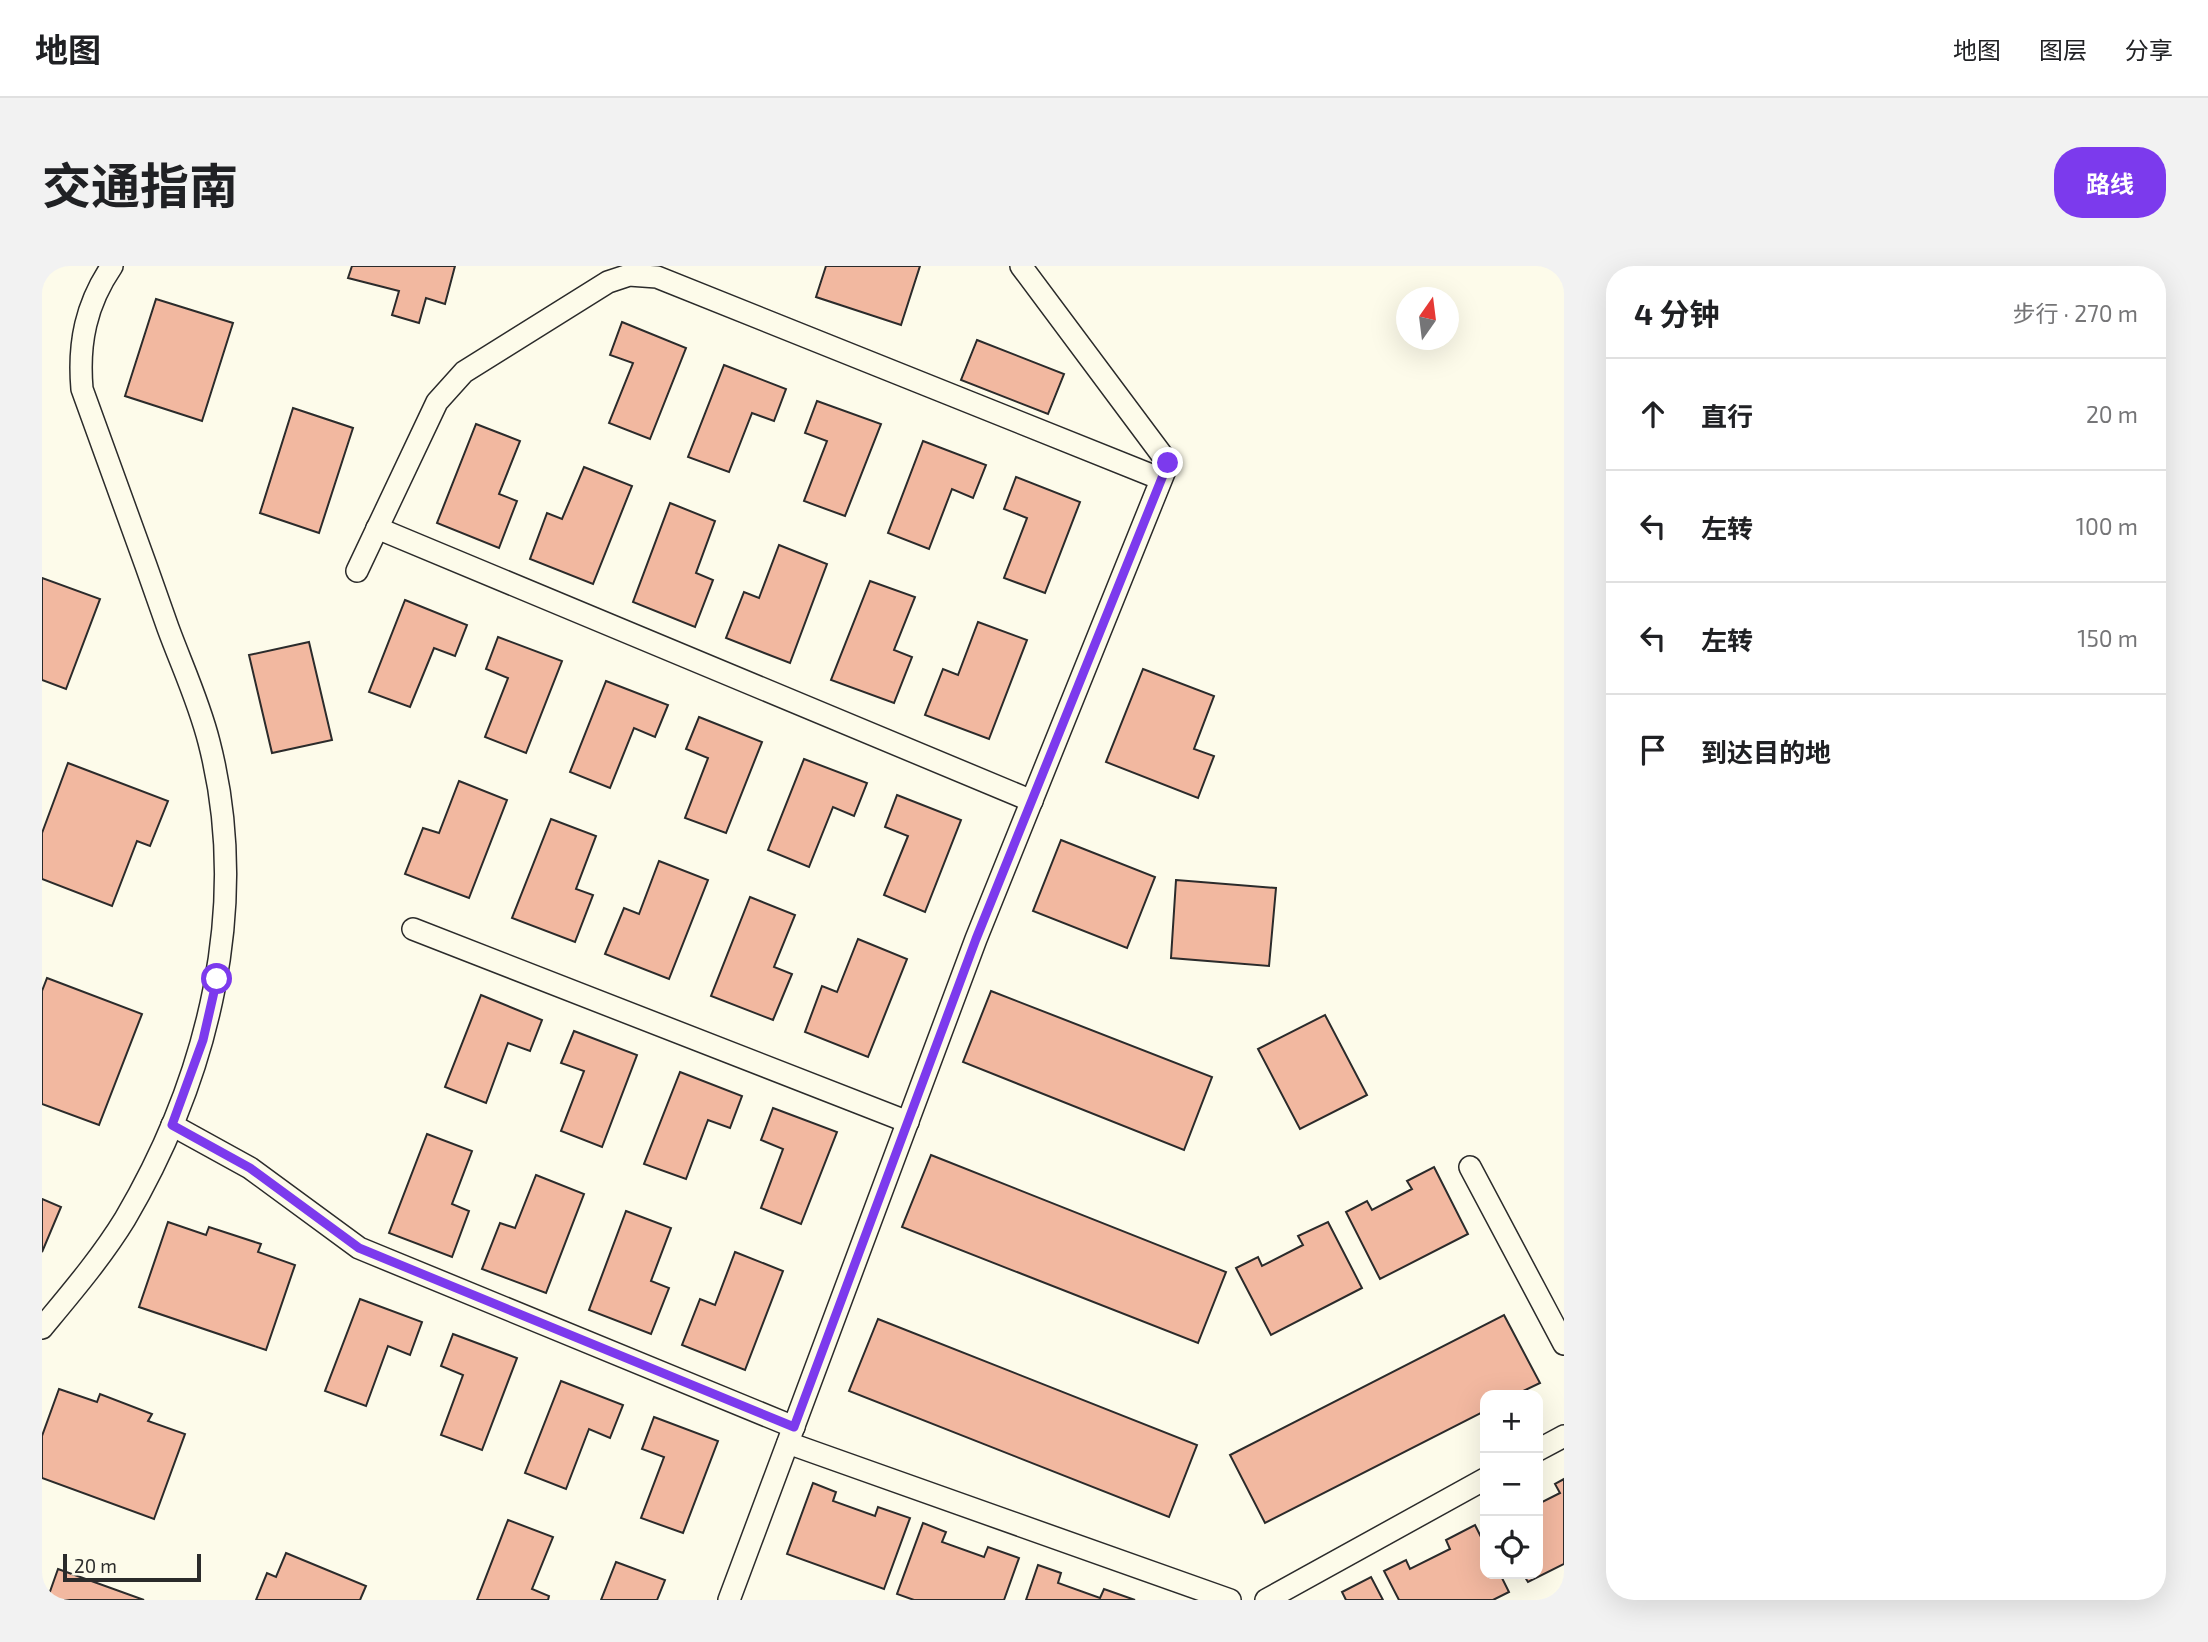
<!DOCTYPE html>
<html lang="zh">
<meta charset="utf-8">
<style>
:root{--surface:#fff;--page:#f2f2f2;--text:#202124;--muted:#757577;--line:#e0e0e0;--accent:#7c3aed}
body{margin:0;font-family:"Exo 2","Noto Sans SC",sans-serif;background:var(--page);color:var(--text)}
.controls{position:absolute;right:21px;bottom:21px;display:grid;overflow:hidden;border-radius:14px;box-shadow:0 7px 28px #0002}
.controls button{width:63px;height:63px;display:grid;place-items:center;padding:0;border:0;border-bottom:2px solid var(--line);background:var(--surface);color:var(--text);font:35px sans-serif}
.compass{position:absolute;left:1354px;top:21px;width:63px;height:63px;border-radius:50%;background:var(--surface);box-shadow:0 7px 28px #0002;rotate:14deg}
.scale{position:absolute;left:21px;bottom:18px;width:138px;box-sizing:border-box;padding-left:7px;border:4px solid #2b2b2b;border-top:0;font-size:19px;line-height:24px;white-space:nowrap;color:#2b2b2b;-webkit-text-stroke:5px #fdfbea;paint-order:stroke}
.stop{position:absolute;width:21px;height:21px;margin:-16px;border:5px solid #7c3aed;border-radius:50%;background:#fff}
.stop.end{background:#7c3aed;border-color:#fff;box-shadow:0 2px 7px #0008}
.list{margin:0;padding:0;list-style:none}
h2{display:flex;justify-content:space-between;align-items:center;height:91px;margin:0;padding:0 28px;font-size:30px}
h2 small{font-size:23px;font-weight:400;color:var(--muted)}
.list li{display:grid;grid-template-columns:46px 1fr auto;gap:21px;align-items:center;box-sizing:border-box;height:112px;padding:0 28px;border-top:2px solid var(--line)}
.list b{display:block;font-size:26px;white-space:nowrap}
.list em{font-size:23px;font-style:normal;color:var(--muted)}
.icon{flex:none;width:38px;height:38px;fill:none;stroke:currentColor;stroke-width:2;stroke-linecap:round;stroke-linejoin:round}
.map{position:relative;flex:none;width:1522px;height:1334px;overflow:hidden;border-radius:28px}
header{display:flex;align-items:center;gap:42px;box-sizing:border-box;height:98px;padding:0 35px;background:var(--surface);border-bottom:2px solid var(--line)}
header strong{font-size:33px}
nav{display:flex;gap:38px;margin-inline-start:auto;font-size:24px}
.intro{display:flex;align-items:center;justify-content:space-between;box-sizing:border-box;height:168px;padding:0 42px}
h1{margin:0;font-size:49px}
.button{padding:18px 32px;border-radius:28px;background:var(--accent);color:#fff;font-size:24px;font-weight:700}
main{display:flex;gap:42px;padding:0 42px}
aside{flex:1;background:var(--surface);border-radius:28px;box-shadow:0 7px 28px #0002}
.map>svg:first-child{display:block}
</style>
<header>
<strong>地图</strong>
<nav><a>地图</a><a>图层</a><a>分享</a></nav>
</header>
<div class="intro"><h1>交通指南</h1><a class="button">路线</a></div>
<main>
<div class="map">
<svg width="1522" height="1334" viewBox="0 0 1522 1334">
<rect width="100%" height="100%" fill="#fdfbea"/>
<g fill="#f2b8a0" stroke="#2b2b2b" stroke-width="2">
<path d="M310 0H413L403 38 384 32 377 57 350 49 357 25 306 12Z"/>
<path d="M784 0H878L859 59 774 31Z"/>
<path d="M114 33 191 57 160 155 83 130Z"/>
<path d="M580 56 644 82 608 173 567 157 591 97 568 89Z"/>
<path d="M935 74 1022 108 1006 148 919 114Z"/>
<path d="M682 99 744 123 732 155 710 147 687 206 646 191Z"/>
<path d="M775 135 839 158 803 250 762 235 785 175 763 167Z"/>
<path d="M251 142 311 162 277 267 218 247Z"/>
<path d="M434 158 478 175 457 228 475 235 457 282 395 257Z"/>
<path d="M881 175 944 199 931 232 910 223 887 283 846 267Z"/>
<path d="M542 201 590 220 551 318 488 293 505 247 520 253Z"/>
<path d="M974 211 1038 236 1003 327 962 312 985 252 962 243Z"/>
<path d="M628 237 673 255 654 307 671 314 653 361 591 336Z"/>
<path d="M737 279 785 298 748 397 684 372 702 326 717 332Z"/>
<path d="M0 312 58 333 24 423 0 414Z"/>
<path d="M828 315 873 331 852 384 870 391 852 437 789 414Z"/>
<path d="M363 334 425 359 413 390 392 382 368 441 327 426Z"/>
<path d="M936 356 985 374 947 473 883 449 901 403 916 409Z"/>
<path d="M456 371 520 395 484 487 443 471 466 412 444 403Z"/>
<path d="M267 376 290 474 230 487 207 389Z"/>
<path d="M1101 403 1172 430 1152 483 1172 490 1156 532 1064 496Z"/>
<path d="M564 415 626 439 613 471 592 462 568 522 528 506Z"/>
<path d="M657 451 720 476 684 567 643 552 666 492 644 483Z"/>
<path d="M762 493 825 517 812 550 791 541 767 601 726 584Z"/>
<path d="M26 497 126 535 108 580 95 575 70 640 0 613V567Z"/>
<path d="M417 515 465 534 427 632 363 608 381 562 397 567Z"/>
<path d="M855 529 919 554 883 646 842 629 866 570 843 561Z"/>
<path d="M509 553 554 570 534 623 551 629 533 676 470 652Z"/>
<path d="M1019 574 1113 611 1085 682 991 645Z"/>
<path d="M617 595 666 614 627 713 563 688 582 642 597 648Z"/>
<path d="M1134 614 1234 622 1227 700 1129 692Z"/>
<path d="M708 631 753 649 732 701 750 708 731 754 669 730Z"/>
<path d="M816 673 865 693 826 791 763 766 780 720 795 726Z"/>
<path d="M5 712 100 748 57 859 0 838V725Z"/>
<path d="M949 725 1170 811 1142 884 921 796Z"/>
<path d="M439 729 500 754 488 785 466 777 444 837 403 821Z"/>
<path d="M1283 749 1325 829 1258 863 1216 783Z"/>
<path d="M532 765 595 789 560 881 519 865 542 805 519 797Z"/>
<path d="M638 806 700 830 688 862 666 854 644 913 602 898Z"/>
<path d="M731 842 795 866 759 958 719 942 741 883 719 874Z"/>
<path d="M385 868 430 885 410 938 427 945 410 991 347 967Z"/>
<path d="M889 889 1184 1006 1156 1077 860 961Z"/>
<path d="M1392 901 1426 968 1338 1013 1304 946 1325 935 1330 944 1370 923 1365 915Z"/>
<path d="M494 909 542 928 504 1027 440 1003 458 957 473 962Z"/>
<path d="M0 933 19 941 0 986Z"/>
<path d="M584 945 629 962 609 1015 627 1022 609 1068 547 1044Z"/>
<path d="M126 956 164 969 167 961 219 978 216 986 253 999 224 1084 97 1041Z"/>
<path d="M1286 956 1320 1022 1229 1069 1194 1002 1216 991 1220 1000 1261 979 1256 970Z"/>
<path d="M693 986 741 1005 703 1104 640 1079 658 1033 673 1039Z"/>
<path d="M318 1033 380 1056 368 1089 346 1080 324 1140 283 1125Z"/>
<path d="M1462 1049 1498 1117 1473 1129H1443V1145L1223 1257 1188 1189Z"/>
<path d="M836 1053 1155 1179 1127 1251 807 1125Z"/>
<path d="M411 1068 475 1092 440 1184 399 1169 421 1109 399 1100Z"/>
<path d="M519 1115 581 1139 568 1172 547 1163 524 1223 483 1207Z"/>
<path d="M17 1123 55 1136 58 1128 110 1148 106 1155 143 1168 112 1253 0 1212V1170Z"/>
<path d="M612 1151 676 1175 641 1267 599 1252 622 1191 600 1183Z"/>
<path d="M1522 1213V1298L1486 1316 1481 1308H1496V1238L1518 1227 1513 1218Z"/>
<path d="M771 1217 794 1226 791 1235 833 1250 836 1241 868 1252 842 1323 745 1288Z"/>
<path d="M466 1254 511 1271 490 1323 507 1330 506 1334H435Z"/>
<path d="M881 1257 904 1266 900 1276 942 1291 946 1281 977 1292 962 1334H872L855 1328Z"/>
<path d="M1433 1259 1443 1279V1308H1458L1467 1326 1451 1334H1357L1342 1305 1364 1294 1368 1303 1408 1283 1404 1274Z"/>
<path d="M244 1287 324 1320 318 1334H214L225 1307 234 1311Z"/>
<path d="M574 1296 623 1314 615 1334H559Z"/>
<path d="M996 1299 1019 1307 1016 1317 1058 1332 1062 1323 1093 1334H984Z"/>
<path d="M16 1303 102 1334H5Z"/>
<path d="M1329 1311 1341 1334H1304L1300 1326Z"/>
</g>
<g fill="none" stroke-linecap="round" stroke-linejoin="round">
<defs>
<g id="service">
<path d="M335 262 990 535"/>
<path d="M315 305 395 136 422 106 566 16 587 9 615 11 1119 213"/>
<path d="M371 663 866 856"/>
<path d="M130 859 208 902 317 982 752 1161"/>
<path d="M1428 901 1522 1078"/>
<path d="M0 1062C29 1027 59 992 83 953 167 810 209 639 167 476 157 436 140 400 126 362 98 282 69 202 40 123 36 77 44 38 70 0"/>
<path d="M746 1177 1188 1334"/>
<path d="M1496 1184 1522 1170"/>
<path d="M687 1334 934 673 1126 197 979 0"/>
<path d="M1224 1334 1443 1213"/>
</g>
</defs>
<use href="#service" stroke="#2b2b2b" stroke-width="24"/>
<use href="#service" stroke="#fdfbea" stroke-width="21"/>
</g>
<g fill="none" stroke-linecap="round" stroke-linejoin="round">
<path stroke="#7c3aed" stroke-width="9" d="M175 713 161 774 130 859 208 902 317 982 752 1161 934 673 1126 197"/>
</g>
</svg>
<div class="controls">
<button>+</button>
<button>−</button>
<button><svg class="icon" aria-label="locate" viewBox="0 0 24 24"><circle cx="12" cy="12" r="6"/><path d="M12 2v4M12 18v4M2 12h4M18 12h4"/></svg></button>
</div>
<svg class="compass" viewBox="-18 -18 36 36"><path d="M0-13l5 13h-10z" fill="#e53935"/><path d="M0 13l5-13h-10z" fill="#757577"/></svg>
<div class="scale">20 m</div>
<div class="stop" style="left:175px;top:713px"></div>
<div class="stop end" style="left:1126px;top:197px"></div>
</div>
<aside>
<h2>4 分钟<small>步行 · 270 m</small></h2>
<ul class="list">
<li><svg class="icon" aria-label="ahead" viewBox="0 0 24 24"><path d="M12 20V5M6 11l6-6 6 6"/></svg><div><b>直行</b></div><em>20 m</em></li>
<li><svg class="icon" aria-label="left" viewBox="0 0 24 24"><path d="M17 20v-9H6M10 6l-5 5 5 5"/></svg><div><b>左转</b></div><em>100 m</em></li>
<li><svg class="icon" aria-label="left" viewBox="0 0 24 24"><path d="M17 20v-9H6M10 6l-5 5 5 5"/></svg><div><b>左转</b></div><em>150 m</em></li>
<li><svg class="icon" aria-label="arrive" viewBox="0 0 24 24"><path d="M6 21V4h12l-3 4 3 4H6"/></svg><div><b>到达目的地</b></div></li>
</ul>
</aside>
</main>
